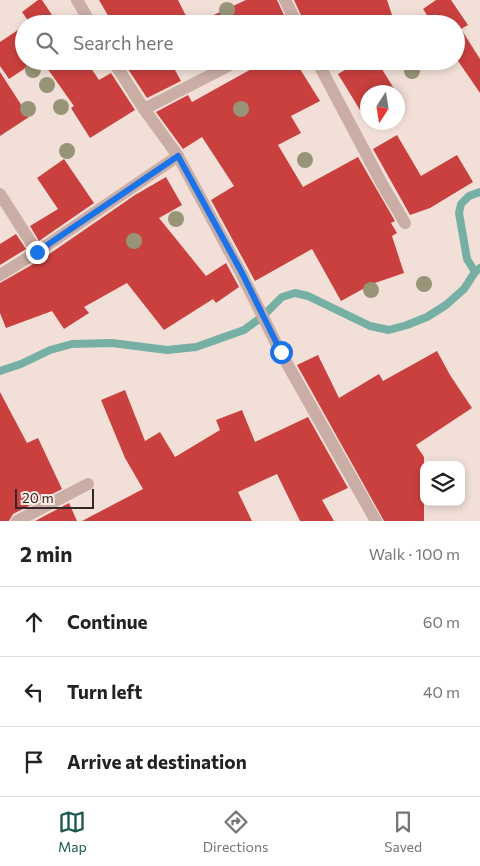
<!DOCTYPE html>
<meta charset="utf-8">
<style>
:root{--surface:#fff;--page:#f2f2f2;--text:#222;--muted:#767676;--line:#e0e0e0;--accent:#1a584e}
body{margin:0;font-family:Commissioner,sans-serif;background:var(--page);color:var(--text)}
.controls{position:absolute;right:15px;bottom:15px;display:grid;overflow:hidden;border-radius:10px;box-shadow:0 2px 8px #0003}
.controls button{width:45px;height:45px;display:grid;place-items:center;padding:0;border:0;border-bottom:1px solid var(--line);background:var(--surface);color:var(--text);font:25px sans-serif}
.compass{position:absolute;left:360px;top:85px;width:45px;height:45px;border-radius:50%;background:var(--surface);box-shadow:0 2px 8px #0003;rotate:192deg}
.scale{position:absolute;left:15px;bottom:12px;width:79px;box-sizing:border-box;padding-left:5px;border:2px solid #362726;border-top:0;font-size:14px;line-height:18px;white-space:nowrap;color:#362726;-webkit-text-stroke:4px #faebe5;paint-order:stroke}
.stop{position:absolute;width:15px;height:15px;margin:-11px;border:4px solid #1a73e8;border-radius:50%;background:#fff}
.stop.end{background:#1a73e8;border-color:#fff;box-shadow:0 1px 5px #0008}
.list{margin:0;padding:0;list-style:none}
h2{display:flex;justify-content:space-between;align-items:center;height:65px;margin:0;padding:0 20px;font-size:21px}
h2 small{font-size:16px;font-weight:400;color:var(--muted)}
.list li{display:grid;grid-template-columns:32px 1fr auto;gap:15px;align-items:center;box-sizing:border-box;height:70px;padding:0 20px;border-top:1px solid var(--line)}
.list b{display:block;font-size:19px;white-space:nowrap}
.list em{font-size:16px;font-style:normal;color:var(--muted)}
.icon{flex:none;width:28px;height:28px;fill:none;stroke:currentColor;stroke-width:2;stroke-linecap:round;stroke-linejoin:round}
.map{position:relative;flex:none;width:480px;height:521px;overflow:hidden}
.search{position:absolute;background:var(--surface);box-shadow:0 2px 8px #0003;left:15px;right:15px;top:15px;height:55px;display:flex;align-items:center;gap:12px;box-sizing:border-box;padding:0 18px;border-radius:28px;color:var(--muted);font-size:19px}
.sheet{height:275px;background:var(--surface)}
nav{display:flex;justify-content:space-around;align-items:center;box-sizing:border-box;height:70px;border-top:1px solid var(--line);background:var(--surface);font-size:14px;color:var(--muted)}
nav a{display:grid;justify-items:center;gap:2px}
nav .on{color:var(--accent)}
.map>svg:first-child{display:block}
</style>
<div class="map">
<svg width="480" height="521" viewBox="0 0 480 521">
<rect width="100%" height="100%" fill="#f2e0d8"/>
<g fill="none" stroke-linecap="round" stroke-linejoin="round">
<g stroke="#76b0a5" stroke-width="8">
<path d="M475 272 467 259 459 213 461 204 469 196 480 192"/>
<path d="M0 371 21 364 50 350 72 344 112 343 167 350 196 347 244 330 263 316 282 297 295 293 308 296 370 326 389 330 407 325 427 317 446 305 464 289 475 272 480 268"/>
</g>
</g>
<g fill="#ca403e">
<path d="M38 0H42L58 24H27L29 22 22 12Z"/>
<path d="M99 0H178L186 16 171 24H113Z"/>
<path d="M246 0H277L288 24H194Z"/>
<path d="M294 0H387L395 24H305Z"/>
<path d="M436 0H451L468 25 461 29 480 59V93L456 58V24H433L423 9Z"/>
<path d="M24 26V61H36L9 79 0 66V42Z"/>
<path d="M42 61H86L99 80 111 73 135 110 90 138 71 108 74 106Z"/>
<path d="M133 61H170L181 81 147 98 126 66Z"/>
<path d="M266 61H295L320 101 291 116 301 133 278 145 303 187 358 157 395 221 391 223 397 233 392 236 404 273 372 284 341 301 312 249 255 281 211 200 234 186 202 137 183 149 156 112 188 95 192 102Z"/>
<path d="M360 61H377L396 92H368V123L338 74Z"/>
<path d="M0 72 29 117 0 136Z"/>
<path d="M397 135 421 176 457 155 473 182 430 208 410 215 373 149Z"/>
<path d="M64 159 94 203 39 241 30 226 58 209 37 178Z"/>
<path d="M166 177 182 205 159 218 206 276 226 263 239 287 216 303 213 299 164 330 127 283 84 307 89 313 64 329 52 311 6 328 0 313V283L42 259 135 195Z"/>
<path d="M16 234 26 249 0 265V244Z"/>
<path d="M437 351 450 375 472 408 416 445 424 457V521H384L297 365 318 355 339 398 379 374 383 381Z"/>
<path d="M125 390 145 441 160 432 175 457 220 430 216 420 242 410 255 442 308 417 348 488 322 500 334 521H300L277 474 238 492 252 521H82L143 489 125 458 101 400Z"/>
<path d="M0 392 27 443 38 438 62 489 13 514 9 521H0Z"/>
<path d="M69 503 77 521H35Z"/>
</g>
<g fill="none" stroke-linecap="round" stroke-linejoin="round">
<g stroke="#caada4" stroke-width="12">
<path d="M77 0 91 24"/>
<path d="M285 0 297 24"/>
<path d="M113 61 144 109 178 156 241 273 281 353 376 521"/>
<path d="M317 61 382 184 405 223"/>
<path d="M144 109 238 61"/>
<path d="M0 194 37 252"/>
<path d="M0 275 37 252 178 156"/>
<path d="M17 521 88 484"/>
</g>
</g>
<g fill="#989478">
<circle cx="227" cy="10" r="8"/>
<circle cx="33" cy="70" r="8"/>
<circle cx="412" cy="71" r="8"/>
<circle cx="47" cy="85" r="8"/>
<circle cx="61" cy="107" r="8"/>
<circle cx="28" cy="109" r="8"/>
<circle cx="241" cy="109" r="8"/>
<circle cx="67" cy="151" r="8"/>
<circle cx="305" cy="160" r="8"/>
<circle cx="176" cy="219" r="8"/>
<circle cx="134" cy="241" r="8"/>
<circle cx="424" cy="284" r="8"/>
<circle cx="371" cy="290" r="8"/>
</g>
<g fill="none" stroke-linecap="round" stroke-linejoin="round">
<path stroke="#1a73e8" stroke-width="6" d="M37 252 178 156 242 273 281 352"/>
</g>
</svg>
<div class="controls">
<button><svg class="icon" aria-label="layers" viewBox="0 0 24 24"><path d="M12 4l9 5-9 5-9-5zM3 14l9 5 9-5"/></svg></button>
</div>
<svg class="compass" viewBox="-18 -18 36 36"><path d="M0-13l5 13h-10z" fill="#e53935"/><path d="M0 13l5-13h-10z" fill="#767676"/></svg>
<div class="scale">20 m</div>
<div class="stop" style="left:281px;top:352px"></div>
<div class="stop end" style="left:37px;top:252px"></div>
<div class="search"><svg class="icon" aria-label="search" viewBox="0 0 24 24"><circle cx="10" cy="10" r="6"/><path d="M15 15l6 6"/></svg>Search here</div>
</div>
<section class="sheet">
<h2>2 min<small>Walk · 100 m</small></h2>
<ul class="list">
<li><svg class="icon" aria-label="ahead" viewBox="0 0 24 24"><path d="M12 20V5M6 11l6-6 6 6"/></svg><div><b>Continue</b></div><em>60 m</em></li>
<li><svg class="icon" aria-label="left" viewBox="0 0 24 24"><path d="M17 20v-9H6M10 6l-5 5 5 5"/></svg><div><b>Turn left</b></div><em>40 m</em></li>
<li><svg class="icon" aria-label="arrive" viewBox="0 0 24 24"><path d="M6 21V4h12l-3 4 3 4H6"/></svg><div><b>Arrive at destination</b></div></li>
</ul>
</section>
<nav>
<a class="on"><svg class="icon" aria-label="map" viewBox="0 0 24 24"><path d="M3 6l6-2 6 2 6-2v14l-6 2-6-2-6 2zM9 4v14M15 6v14"/></svg>Map</a>
<a><svg class="icon" aria-label="directions" viewBox="0 0 24 24"><path d="M12 3l9 9-9 9-9-9zM9 14v-3h6M13 9l2 2-2 2"/></svg>Directions</a>
<a><svg class="icon" aria-label="saved" viewBox="0 0 24 24"><path d="M7 4h10v16l-5-4-5 4z"/></svg>Saved</a>
</nav>
